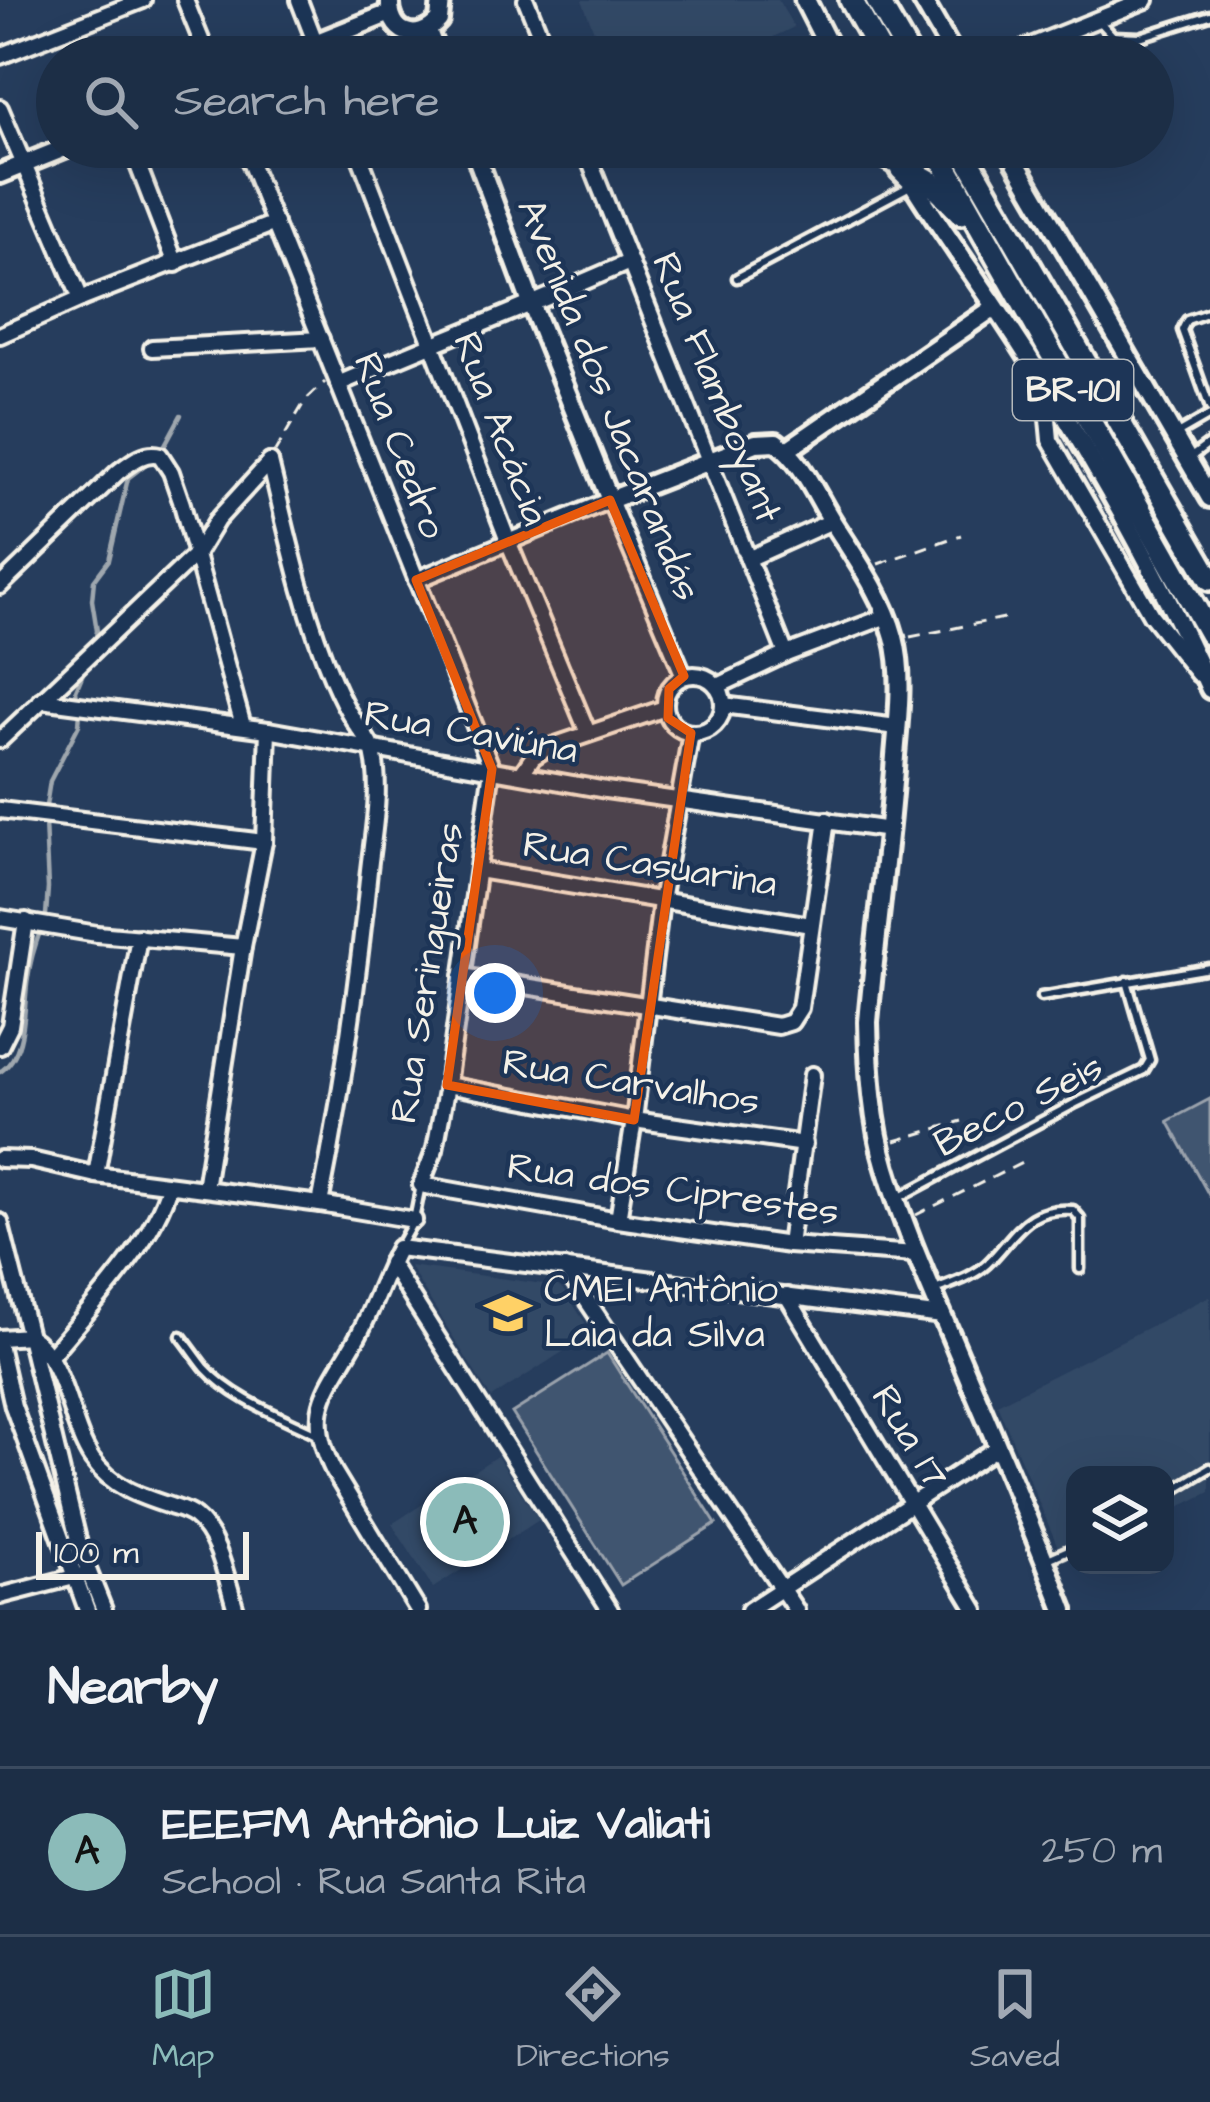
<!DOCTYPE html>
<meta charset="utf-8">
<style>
:root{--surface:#1c2e46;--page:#25364d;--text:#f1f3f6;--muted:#a0a8b3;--line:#3a4a5f;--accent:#8bbbb9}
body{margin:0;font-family:"Architects Daughter",sans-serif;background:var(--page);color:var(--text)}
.controls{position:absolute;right:36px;bottom:36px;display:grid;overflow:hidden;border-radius:24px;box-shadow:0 12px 48px #0002}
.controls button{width:108px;height:108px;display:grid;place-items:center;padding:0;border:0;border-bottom:3px solid var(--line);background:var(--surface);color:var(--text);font:60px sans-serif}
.scale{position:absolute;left:36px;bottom:30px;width:213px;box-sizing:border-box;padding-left:12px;border:6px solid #f4f1e8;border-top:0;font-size:33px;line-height:42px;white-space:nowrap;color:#f4f1e8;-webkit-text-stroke:9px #1d3557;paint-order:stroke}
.you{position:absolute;left:495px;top:993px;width:42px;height:42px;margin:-30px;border:9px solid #fff;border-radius:50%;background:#1a73e8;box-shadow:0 0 0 18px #1a73e833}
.badge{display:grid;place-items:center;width:78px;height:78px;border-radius:50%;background:var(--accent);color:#111;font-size:39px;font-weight:700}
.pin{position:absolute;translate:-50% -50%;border:6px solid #fff;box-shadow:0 3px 12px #0006}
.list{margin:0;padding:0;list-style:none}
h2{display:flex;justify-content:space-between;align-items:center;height:156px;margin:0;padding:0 48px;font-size:51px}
h2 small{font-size:39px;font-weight:400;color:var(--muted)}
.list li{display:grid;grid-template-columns:78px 1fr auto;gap:36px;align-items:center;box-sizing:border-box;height:168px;padding:0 48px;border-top:3px solid var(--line)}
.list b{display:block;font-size:45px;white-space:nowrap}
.list p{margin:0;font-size:39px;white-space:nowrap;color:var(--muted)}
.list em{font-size:39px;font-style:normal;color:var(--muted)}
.icon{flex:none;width:66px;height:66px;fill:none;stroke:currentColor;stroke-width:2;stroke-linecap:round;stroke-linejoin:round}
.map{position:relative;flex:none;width:1210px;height:1610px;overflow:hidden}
.search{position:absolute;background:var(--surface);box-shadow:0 12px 48px #0002;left:36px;right:36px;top:36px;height:132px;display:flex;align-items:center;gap:30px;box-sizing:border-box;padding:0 42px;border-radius:66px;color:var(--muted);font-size:45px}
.sheet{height:324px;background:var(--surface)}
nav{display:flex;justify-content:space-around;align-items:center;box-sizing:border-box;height:168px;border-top:3px solid var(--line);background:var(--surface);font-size:33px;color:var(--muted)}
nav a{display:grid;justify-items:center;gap:6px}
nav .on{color:var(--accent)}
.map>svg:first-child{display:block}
</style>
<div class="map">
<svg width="1210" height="1610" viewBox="0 0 1210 1610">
<rect width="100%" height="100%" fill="#263d5d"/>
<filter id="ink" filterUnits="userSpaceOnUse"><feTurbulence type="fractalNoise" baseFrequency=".00833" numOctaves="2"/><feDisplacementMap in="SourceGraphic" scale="24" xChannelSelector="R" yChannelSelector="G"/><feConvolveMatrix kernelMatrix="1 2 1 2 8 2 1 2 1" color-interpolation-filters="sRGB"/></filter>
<g filter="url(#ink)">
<g fill="#334966">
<path d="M582 0H778L794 27 732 57H604Z"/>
<path d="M409 1266 558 1286 565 1292 592 1333 491 1398Z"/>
<path d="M1210 1296V1492L1165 1514V1475H1075V1556L1064 1561 997 1404Z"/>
<path d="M497 1456 539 1520 433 1588 392 1524Z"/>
</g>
<g fill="#40546f" stroke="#9aa2ac" stroke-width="3">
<path d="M1210 1099V1197L1168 1121Z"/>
<path d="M607 1353 716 1524 621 1585 512 1413Z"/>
</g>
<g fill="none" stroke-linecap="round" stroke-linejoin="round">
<g stroke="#9fa7ae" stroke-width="4.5">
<path d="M161 452 181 415"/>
<path d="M95 642 97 631 92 600 94 580 109 560 128 478 154 458"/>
<path d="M77 698 76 690 87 664"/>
<path d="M45 812 50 781 79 725 80 711"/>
<path d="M45 822 48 888 46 915"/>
<path d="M0 1072C28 1054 23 1007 28 978 30 961 35 945 41 929"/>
</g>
<defs>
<g id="service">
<path d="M1100 22 1113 36 1140 37 1210 15"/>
<path d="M737 278 910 186"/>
<path d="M1210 312 1187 320 1182 330 1210 408"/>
<path d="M1177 434 1210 415"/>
<path d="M1191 457 1210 443"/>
<path d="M1041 997 1210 968"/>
<path d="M900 1197 1076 1103 1144 1070 1150 1060 1127 981"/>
<path d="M400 1245 414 1220 421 1185"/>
<path d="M935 1290C952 1283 973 1277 987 1264 1016 1236 1025 1206 1073 1210L1080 1218V1269"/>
<path d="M181 1336C189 1346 197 1358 205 1368 233 1399 280 1416 317 1434"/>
<path d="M1165 1495 1210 1468"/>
<path d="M1048 1559 1075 1547"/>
</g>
<g id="minor">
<path d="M185 0 208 57"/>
<path d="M299 0 321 57"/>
<path d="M526 0 549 57"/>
<path d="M0 56 143 0"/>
<path d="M1003 57 1146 0"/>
<path d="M0 108 81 299"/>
<path d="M131 147 176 264"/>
<path d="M244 147 492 769 447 1085 435 1149 421 1185 618 1220 789 1245 915 1254"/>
<path d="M356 147 508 541 588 733"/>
<path d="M584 147 786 654"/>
<path d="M0 335 81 299 275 223"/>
<path d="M152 348 321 339"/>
<path d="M338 384C435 342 533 305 629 262"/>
<path d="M1045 387 1050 440 1151 615 1198 674"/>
<path d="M270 462C288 536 303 610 333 680 339 694 346 708 354 721 360 731 370 740 373 752 382 789 373 833 369 870 358 982 342 1093 320 1204"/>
<path d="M750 558 832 521"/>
<path d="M416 580 610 500 684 676"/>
<path d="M0 586 118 472C130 463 145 450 160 455L171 472 182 504 243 726"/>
<circle cx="694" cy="704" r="29"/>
<path d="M718 686 786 654 887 616"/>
<path d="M41 700 268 730 606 790 890 830"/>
<path d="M723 705 897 727"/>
<path d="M0 740 197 553 217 520 270 462"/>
<path d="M522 773 533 757 547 748 665 708"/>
<path d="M0 810 264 842"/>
<path d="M478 870 811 925"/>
<path d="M0 918 97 934 243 947"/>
<path d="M462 976 778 1026 791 1022 800 1008 827 820"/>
<path d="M0 1046 10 1026 26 921"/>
<path d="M447 1085 634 1120 804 1144"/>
<path d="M0 1159 31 1160 96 1175 320 1204 414 1220"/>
<path d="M96 1175 139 937"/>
<path d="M205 1188 243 947 264 842 268 730"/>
<path d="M618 1220 634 1120 661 901 691 733"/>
<path d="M0 1222 29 1336C66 1359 68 1423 92 1459 112 1487 139 1496 170 1506 179 1509 188 1511 195 1517 220 1537 227 1582 236 1610"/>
<path d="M789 1245 812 1075"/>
<path d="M390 1263 610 1610"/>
<path d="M565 1268 796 1610"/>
<path d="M787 1296 976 1610"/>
<path d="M0 1338 29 1336 81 1552 104 1610"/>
<path d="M0 1349 13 1406 87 1610"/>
<path d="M50 1356C88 1310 154 1242 169 1186"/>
<path d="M0 1596 82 1575"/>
<path d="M418 1610 334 1472C302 1408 329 1389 359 1334 374 1306 383 1276 398 1248L943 1316"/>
<path d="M749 1610 998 1447"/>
</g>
<g id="tertiary">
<path d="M390 0C388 33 417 45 439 20L441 0"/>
<path d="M922 0 955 57"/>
<path d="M428 31 438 57"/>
<path d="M280 57 390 13"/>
<path d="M473 147 532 306 610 500 756 443 776 442C803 461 816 496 834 524 857 560 883 596 894 637 904 674 898 719 895 756 889 845 876 933 868 1022 869 1070 872 1122 886 1168 905 1232 933 1293 959 1355 995 1440 1031 1524 1064 1610"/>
<path d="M1007 147 1210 498"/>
<path d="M899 170 913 184C939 226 967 265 995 306 1074 424 1152 560 1210 689"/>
<path d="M0 174 67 147"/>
<path d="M787 450 995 307"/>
</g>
<path id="secondary" d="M805 0 834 57"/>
<g id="primary">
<path d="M851 0 883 57"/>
<path d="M877 0 910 57"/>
<path d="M935 147 1210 634"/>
<path d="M961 147 1210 579"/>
<path d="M885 156 931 182 961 213"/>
</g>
</defs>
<use href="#service" stroke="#f4f1e8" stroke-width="15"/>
<use href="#minor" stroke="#f4f1e8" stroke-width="22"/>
<use href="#tertiary" stroke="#f4f1e8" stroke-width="26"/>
<use href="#secondary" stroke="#f4f1e8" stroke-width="27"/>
<use href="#primary" stroke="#f4f1e8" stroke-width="30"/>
<g stroke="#f4f1e8" stroke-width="3" stroke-dasharray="12 9" stroke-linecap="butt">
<path d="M275 452 305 401 325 382"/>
<path d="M878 564 961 535"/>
<path d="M910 637 1009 617"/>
<path d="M895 1141 962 1121"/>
<path d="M916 1215 1022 1163"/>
</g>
<use href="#service" stroke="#1d3557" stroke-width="6"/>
<use href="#minor" stroke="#1d3557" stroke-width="14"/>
<use href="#tertiary" stroke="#1d3557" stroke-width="16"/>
<use href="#secondary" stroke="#1d3557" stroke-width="18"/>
<use href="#primary" stroke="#1d3557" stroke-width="21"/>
</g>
</g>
<path fill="#e8590c" fill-opacity="0.2" stroke="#e8590c" stroke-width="9" stroke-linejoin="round" d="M610 500 684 676 669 689 668 718 691 733 634 1120 447 1085 492 769 416 580Z"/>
<defs>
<symbol id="school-bare" viewBox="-9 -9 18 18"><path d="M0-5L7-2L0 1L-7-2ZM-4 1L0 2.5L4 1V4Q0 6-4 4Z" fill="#ffd166" stroke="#1d3557" stroke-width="2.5" paint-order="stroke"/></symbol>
</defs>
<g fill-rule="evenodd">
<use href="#school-bare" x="475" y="1280" width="66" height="66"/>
</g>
<g text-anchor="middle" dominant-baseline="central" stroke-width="9" stroke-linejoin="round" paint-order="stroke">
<rect fill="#1d3557" stroke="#b4b9bc" stroke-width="3" x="1013" y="360" width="120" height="60" rx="9"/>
<g font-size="36" font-weight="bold" fill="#f4f1e8">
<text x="1073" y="390">BR-101</text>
</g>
<g font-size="39" fill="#f4f1e8" stroke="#1d3557">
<text transform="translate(716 388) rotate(68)">Rua Flamboyant</text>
<text transform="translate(608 400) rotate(68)">Avenida dos Jacarandás</text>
<text transform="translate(500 429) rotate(69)">Rua Acácia</text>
<text transform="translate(399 446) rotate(69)">Rua Cedro</text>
<text transform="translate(471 733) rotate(10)">Rua Caviúna</text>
<text transform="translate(650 865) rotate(9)">Rua Casuarina</text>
<text transform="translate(428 973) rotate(-81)">Rua Seringueiras</text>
<text transform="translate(631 1083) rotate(9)">Rua Carvalhos</text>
<text transform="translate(1019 1106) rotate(-27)">Beco Seis</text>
<text transform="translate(673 1190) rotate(8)">Rua dos Ciprestes</text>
<text transform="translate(909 1437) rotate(59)">Rua 17</text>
</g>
<g font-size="39" fill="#f4f1e8" stroke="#1d3557" text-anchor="start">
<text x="544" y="1291">CMEI Antônio<tspan x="544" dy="45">Laia da Silva</tspan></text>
</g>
</g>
</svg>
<div class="controls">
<button><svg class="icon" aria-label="layers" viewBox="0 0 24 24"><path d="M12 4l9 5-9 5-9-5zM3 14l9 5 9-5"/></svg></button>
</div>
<div class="scale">100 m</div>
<div class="you"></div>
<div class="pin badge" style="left:465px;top:1522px">A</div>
<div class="search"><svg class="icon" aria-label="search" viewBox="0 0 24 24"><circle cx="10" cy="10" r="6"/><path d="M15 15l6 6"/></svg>Search here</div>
</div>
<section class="sheet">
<h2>Nearby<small></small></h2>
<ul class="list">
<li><span class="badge">A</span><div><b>EEEFM Antônio Luiz Valiati</b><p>School · Rua Santa Rita</p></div><em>250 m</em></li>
</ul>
</section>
<nav>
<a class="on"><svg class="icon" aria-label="map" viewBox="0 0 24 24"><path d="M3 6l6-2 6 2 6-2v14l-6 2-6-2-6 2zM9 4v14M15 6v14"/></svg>Map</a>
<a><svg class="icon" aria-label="directions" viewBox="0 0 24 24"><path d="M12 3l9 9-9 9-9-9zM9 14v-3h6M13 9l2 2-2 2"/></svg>Directions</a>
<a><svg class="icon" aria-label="saved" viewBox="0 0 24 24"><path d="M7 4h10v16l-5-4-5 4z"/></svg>Saved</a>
</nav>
